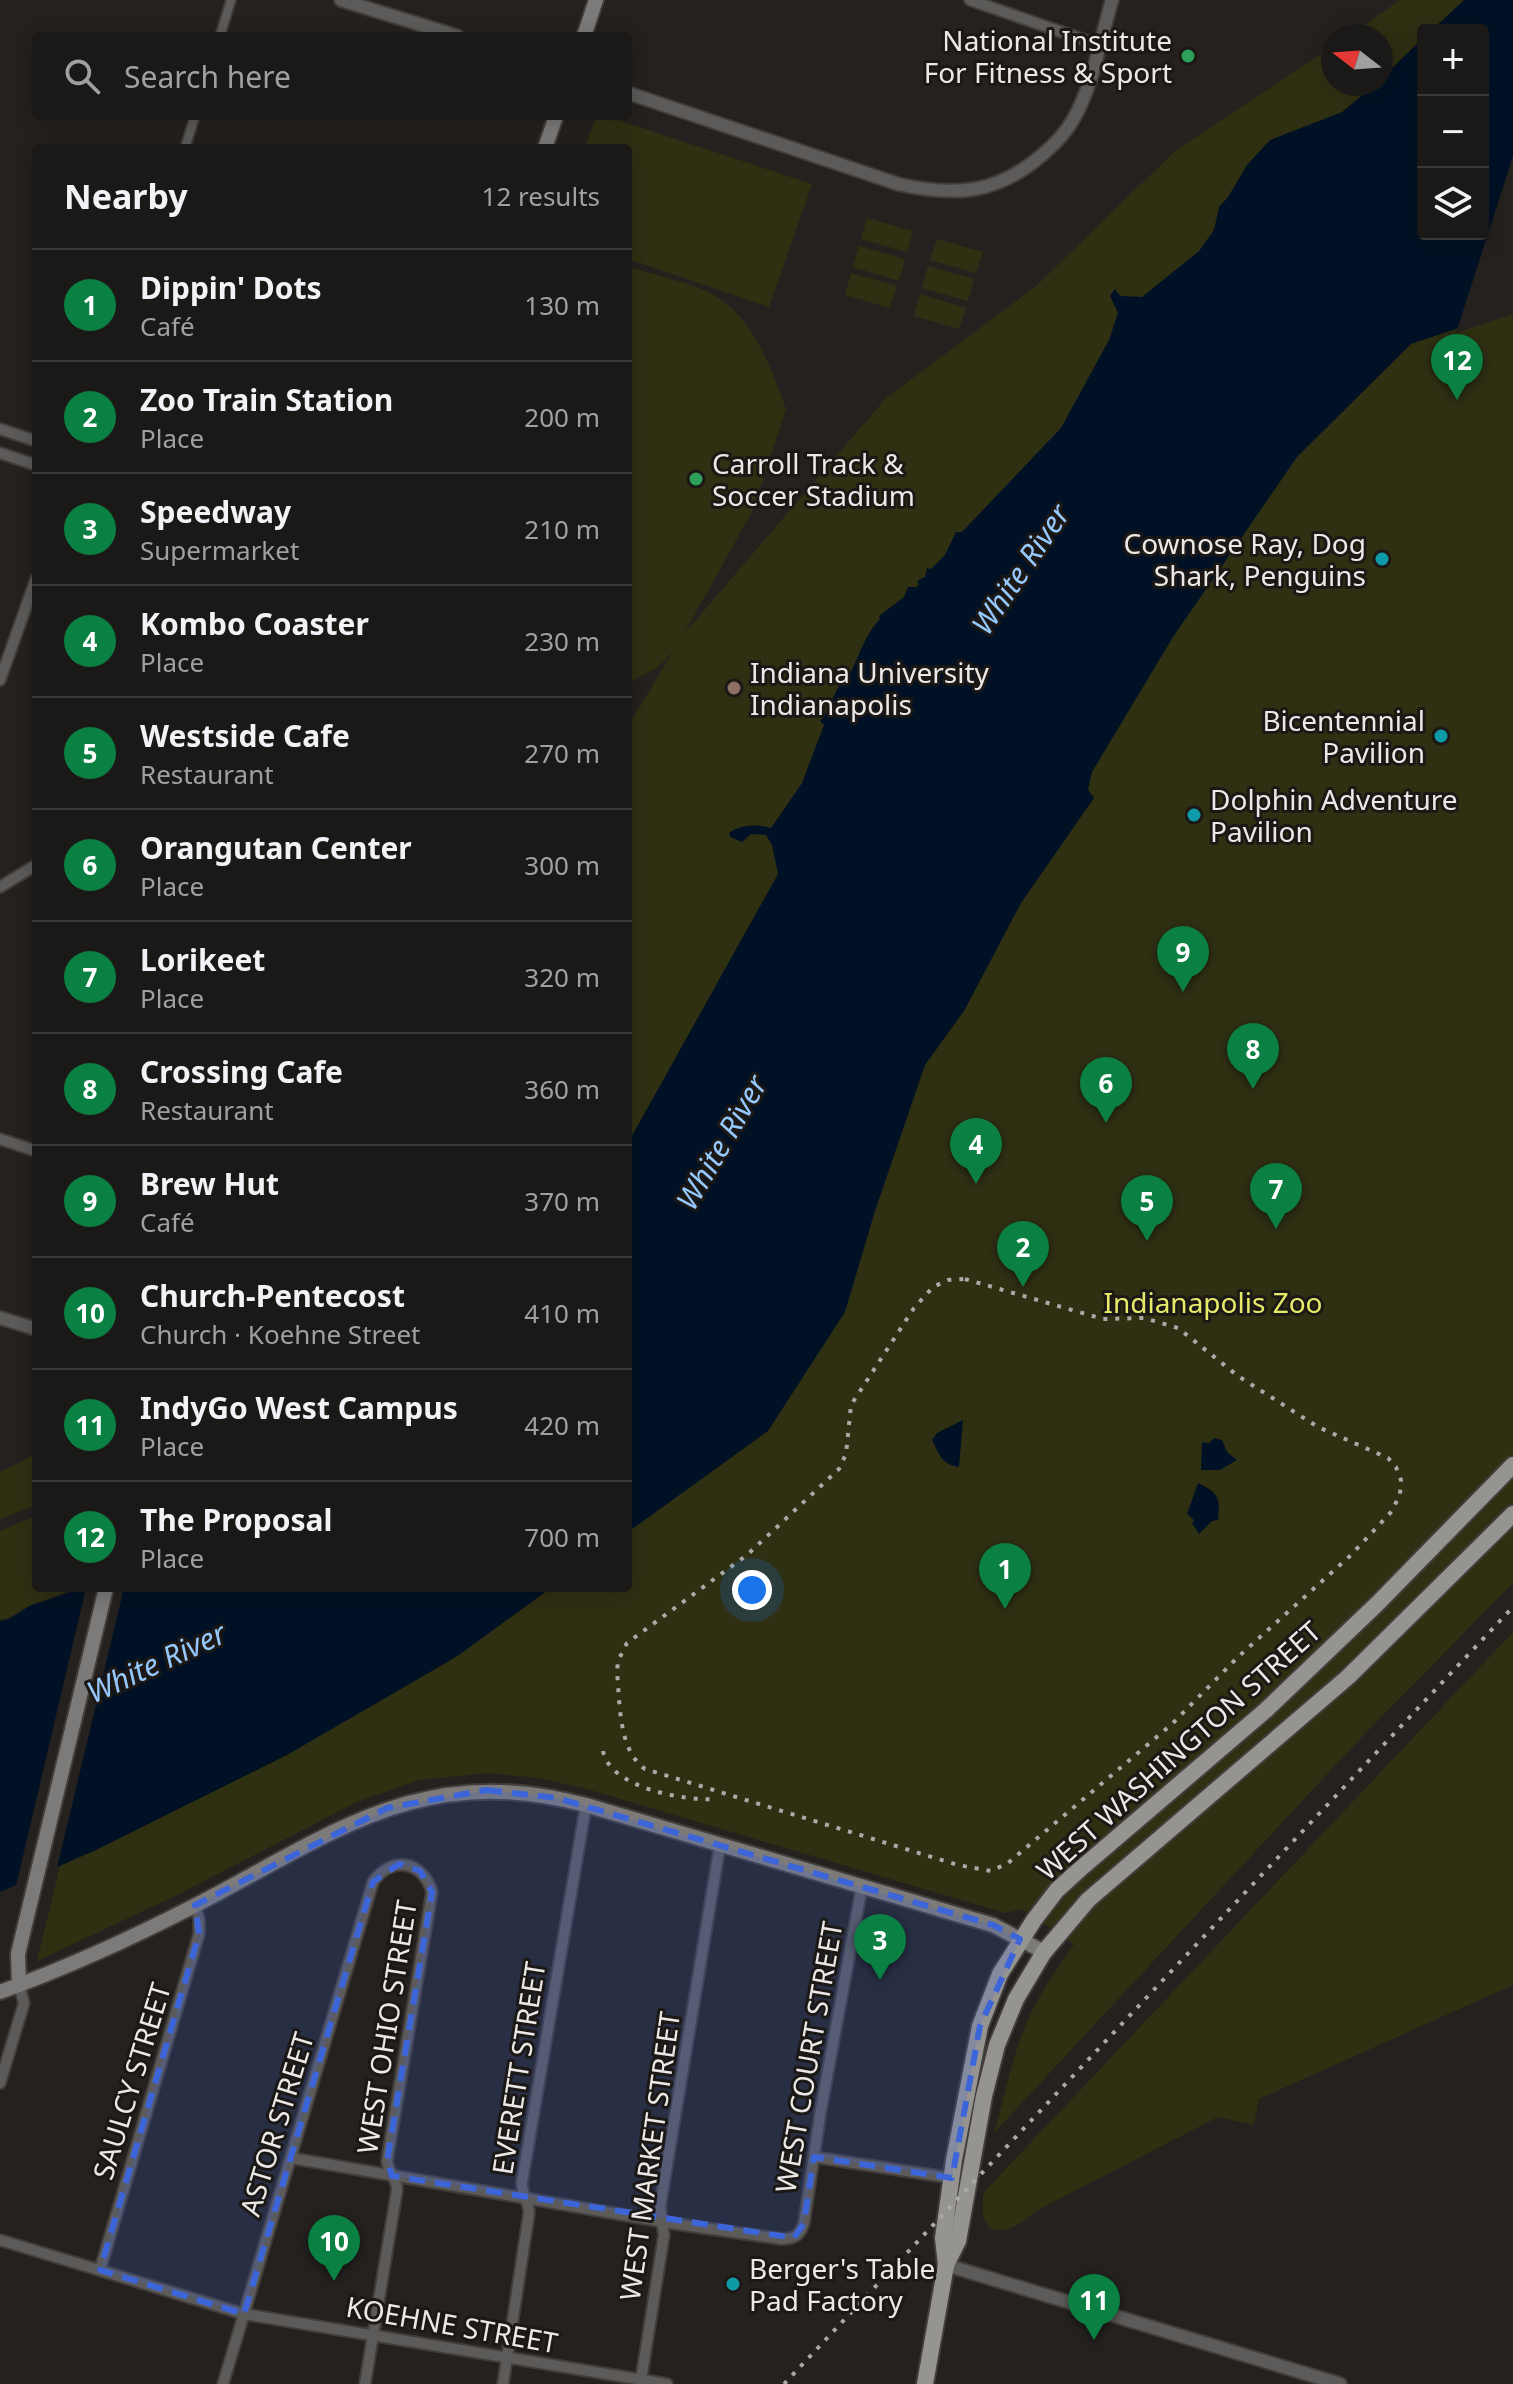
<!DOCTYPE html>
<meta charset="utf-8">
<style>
:root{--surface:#1b1917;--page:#282624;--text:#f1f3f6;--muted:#a0a0a1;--line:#393836;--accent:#0b8043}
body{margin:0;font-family:"Noto Sans",sans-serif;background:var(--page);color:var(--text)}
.controls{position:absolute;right:24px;top:24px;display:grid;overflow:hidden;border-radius:8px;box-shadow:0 4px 20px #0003}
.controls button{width:72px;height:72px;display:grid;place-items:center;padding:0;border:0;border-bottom:2px solid var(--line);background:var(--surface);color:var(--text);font:40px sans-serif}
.compass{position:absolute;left:1321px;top:24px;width:72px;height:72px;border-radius:50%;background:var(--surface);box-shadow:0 4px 20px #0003;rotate:287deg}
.you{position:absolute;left:752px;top:1590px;width:28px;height:28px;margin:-20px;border:6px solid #fff;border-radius:50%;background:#1a73e8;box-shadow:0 0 0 12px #1a73e833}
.badge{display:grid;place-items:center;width:52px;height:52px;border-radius:50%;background:var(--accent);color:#fff;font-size:26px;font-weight:700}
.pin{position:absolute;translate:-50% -66px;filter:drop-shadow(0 2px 4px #0008)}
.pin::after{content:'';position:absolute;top:42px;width:28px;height:24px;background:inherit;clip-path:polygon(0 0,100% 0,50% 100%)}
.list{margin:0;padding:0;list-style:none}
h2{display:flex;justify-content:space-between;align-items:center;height:104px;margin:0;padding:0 32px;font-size:34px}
h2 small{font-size:26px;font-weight:400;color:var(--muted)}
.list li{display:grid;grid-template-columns:52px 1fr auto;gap:24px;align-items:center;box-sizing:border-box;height:112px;padding:0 32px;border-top:2px solid var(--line)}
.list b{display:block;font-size:30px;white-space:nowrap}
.list p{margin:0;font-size:26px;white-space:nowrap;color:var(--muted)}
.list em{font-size:26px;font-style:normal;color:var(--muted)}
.icon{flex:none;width:44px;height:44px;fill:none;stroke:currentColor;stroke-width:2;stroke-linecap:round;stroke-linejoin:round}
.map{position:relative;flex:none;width:1513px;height:2384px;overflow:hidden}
.search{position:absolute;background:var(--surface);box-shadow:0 4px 20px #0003;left:32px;top:32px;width:600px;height:88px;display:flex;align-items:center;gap:20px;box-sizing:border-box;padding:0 28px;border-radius:8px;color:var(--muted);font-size:30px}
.panel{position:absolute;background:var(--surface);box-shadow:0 4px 20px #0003;left:32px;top:144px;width:600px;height:1448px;border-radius:8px}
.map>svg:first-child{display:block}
</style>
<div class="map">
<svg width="1513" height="2384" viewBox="0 0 1513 2384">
<rect width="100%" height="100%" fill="#24211f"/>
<g fill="#2f3012" fill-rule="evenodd">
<path d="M1400 0H1513V1583L1357 1742 994 2133C1006 2093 1013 2050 1031 2013 1043 1988 1059 1967 1074 1944L1022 1909 1005 1913 587 1789 538 1778 487 1773 419 1780 357 1802 173 1897 37 1961 127 1588H628V726L673 652 657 668 628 683V268H634C657 276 688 282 710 293 753 315 771 368 786 409L753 510 684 634 886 398 1035 287 1174 152 1333 46V84H1381V36H1348ZM1423 30H1483V234H1423Z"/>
<path d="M596 116H606L812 184 769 307 628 259V148H585Z"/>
<path d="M867 218 913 231 907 252 861 239Z"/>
<path d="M937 239 983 252 976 273 930 260Z"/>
<path d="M859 246 905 259 899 281 853 267Z"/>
<path d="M928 266 974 279 968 301 922 288Z"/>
<path d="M851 273 897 286 890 308 845 295Z"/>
<path d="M920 294 966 308 959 329 914 316Z"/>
<path d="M36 1454V1505L0 1519V1472Z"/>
<path d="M36 1516V1588H78L30 1605 8 1618 0 1620V1531Z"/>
<path d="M1513 1632V1985L1259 2099 1254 2125 1218 2117 1036 2211C1007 2237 976 2242 984 2192Z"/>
</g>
<g fill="#001125">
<path d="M1464 0H1513V310L1411 344 1297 457 1173 637 1092 772 1088 790 1094 798 1021 903 964 1011 925 1065 875 1211 845 1312 768 1431 628 1532V1143L778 874 772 845 766 835 751 834 742 842 730 837 729 833C741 824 758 824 771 828L802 783 824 725 820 721C831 711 834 689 842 683L843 668 851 672C860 653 865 635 880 619L879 616 904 597 908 587H917L919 584 917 581 925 577 927 568 931 569 945 555 956 532H962L1061 428 1109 340 1118 313 1110 296 1115 289 1120 296 1142 297 1199 251 1214 230 1219 207 1228 197 1247 165 1270 140 1342 112 1376 84H1381V79L1423 38V234H1483V30H1432Z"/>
<path d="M963 1420 959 1467C942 1465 939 1454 932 1440L937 1433Z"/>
<path d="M1214 1438 1222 1440 1227 1452 1237 1460 1220 1470H1201L1202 1442 1209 1443Z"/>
<path d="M1198 1483C1220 1493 1220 1499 1218 1520L1212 1521 1199 1534 1192 1523 1194 1520 1187 1514Z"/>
<path d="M82 1588H551L456 1657 287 1755 96 1850 0 1892V1621L9 1619 30 1606Z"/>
</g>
<g fill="#24211f">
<path d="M1513 156V314L1456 333Z"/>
<path d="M86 1588H124L56 1872 15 1890Z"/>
</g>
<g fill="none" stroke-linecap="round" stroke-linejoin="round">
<defs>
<g id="pedestrian">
<path d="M220 36 231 0"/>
<path d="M185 148 195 116"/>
</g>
<g id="minor">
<path d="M970 0 1099 45"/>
<path d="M0 429 36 441"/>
<path d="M0 453 36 465"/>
<path d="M0 680 36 579"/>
<path d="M0 887 36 865"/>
<path d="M0 1139 36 1151"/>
<path d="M0 2083 24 2003 19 1985"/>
<path d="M814 2157 952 2178"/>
<path d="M291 2158 676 2224 781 2239C794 2239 800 2236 804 2223L821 2109 862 1886"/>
<path d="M0 2240 244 2314 667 2384"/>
<path d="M100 2270 199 1934V1919L195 1905"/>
<path d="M641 2380 664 2235 660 2207 720 1845"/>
<path d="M223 2384 373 1882C392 1855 423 1861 432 1892L387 2161C388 2172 397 2178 397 2190L365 2384"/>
<path d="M503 2384 529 2213C529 2201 521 2194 522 2182L586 1805"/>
</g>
<g id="tertiary">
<path d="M341 0 457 36"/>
<path d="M628 93 898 184C955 197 997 194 1042 155 1054 145 1067 131 1074 118 1093 85 1101 37 1112 0"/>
<path d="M0 1318 36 1329"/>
<path d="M946 2265 1340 2384"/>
</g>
<g id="secondary">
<path d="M584 36 596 0"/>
<path d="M545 148 556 116"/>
<path d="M19 1985 18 1954 106 1588"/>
<path d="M0 1992C66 1968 132 1938 194 1906 333 1834 421 1761 586 1805L993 1925 1044 1952"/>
</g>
<g id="primary">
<path d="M946 2265 943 2238 954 2160 980 2026 1000 1974 1034 1920 1057 1890 1079 1870 1266 1710 1377 1604 1513 1465"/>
<path d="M925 2384 946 2265 958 2241 984 2096 997 2045 1016 1999 1044 1952 1088 1900 1348 1677 1513 1514"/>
</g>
</defs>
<use href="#pedestrian" stroke="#403d3b" stroke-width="12"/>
<use href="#minor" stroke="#403d3b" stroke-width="14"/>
<use href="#tertiary" stroke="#403d3b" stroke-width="16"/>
<use href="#secondary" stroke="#403d3b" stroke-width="18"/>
<use href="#primary" stroke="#403d3b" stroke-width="20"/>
<use href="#pedestrian" stroke="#5c5b59" stroke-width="8"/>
<use href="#minor" stroke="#5c5b59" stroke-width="10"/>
<use href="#tertiary" stroke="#5c5b59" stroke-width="12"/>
<use href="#secondary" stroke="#7c7b79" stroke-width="14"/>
<use href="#primary" stroke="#969491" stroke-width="16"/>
<g stroke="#acaaa8" stroke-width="4" stroke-dasharray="4 8" stroke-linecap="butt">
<path d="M965 1279 1103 1319 1144 1318 1178 1328 1238 1376 1318 1427 1388 1458 1396 1467 1401 1480 1400 1494 1392 1511 1351 1555 1238 1657 1172 1724 1008 1863 991 1871 958 1865 645 1769C618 1750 620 1702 617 1672L618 1661 627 1643 747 1555 839 1469 846 1454 851 1405 914 1308 933 1287 948 1280Z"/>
<path d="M603 1751C610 1788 684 1801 717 1799"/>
<path d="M784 2384 1513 1607"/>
</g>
</g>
<path fill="#3c65da" fill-opacity="0.2" stroke="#3c65da" stroke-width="6" stroke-dasharray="16 10" stroke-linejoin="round" d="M486 1790 557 1798 993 1925 1020 1939 980 2026 952 2178 814 2157 804 2223 794 2238 392 2176 387 2161 432 1892 420 1871 399 1864 373 1882 244 2314 100 2270 199 1934 195 1905 387 1808Z"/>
<g fill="#2e9e5b" stroke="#1b1816" stroke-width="3">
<circle cx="1188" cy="56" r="8"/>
<circle cx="696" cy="479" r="8"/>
</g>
<g fill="#0f9aa8" stroke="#1b1816" stroke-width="3">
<circle cx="1382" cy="559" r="8"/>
<circle cx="1441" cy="736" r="8"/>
<circle cx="1194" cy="815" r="8"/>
<circle cx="733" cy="2284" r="8"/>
</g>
<circle fill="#8d6e63" stroke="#1b1816" stroke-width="3" cx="734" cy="688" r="8"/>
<g text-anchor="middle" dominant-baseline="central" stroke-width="6" stroke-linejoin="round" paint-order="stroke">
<g font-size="28" fill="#ebe9e7" stroke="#1b1816" text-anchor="start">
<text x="1172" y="40" text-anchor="end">National Institute<tspan x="1172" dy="32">For Fitness &amp; Sport</tspan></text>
<text x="712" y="463">Carroll Track &amp;<tspan x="712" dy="32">Soccer Stadium</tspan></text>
<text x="1366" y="543" text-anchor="end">Cownose Ray, Dog<tspan x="1366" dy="32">Shark, Penguins</tspan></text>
<text x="750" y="672">Indiana University<tspan x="750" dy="32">Indianapolis</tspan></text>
<text x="1425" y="720" text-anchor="end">Bicentennial<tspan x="1425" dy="32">Pavilion</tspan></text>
<text x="1210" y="799">Dolphin Adventure<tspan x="1210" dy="32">Pavilion</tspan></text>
<text x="749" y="2268">Berger's Table<tspan x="749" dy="32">Pad Factory</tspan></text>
</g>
<g font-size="28" fill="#e5eb68" stroke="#1b1816">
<text x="1213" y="1302">Indianapolis Zoo</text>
</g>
<g font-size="28" fill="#ebe9e7" stroke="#1b1816">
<text transform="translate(1178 1750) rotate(-42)">WEST WASHINGTON STREET</text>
<text transform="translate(386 2027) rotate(-81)">WEST OHIO STREET</text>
<text transform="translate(808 2057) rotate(-80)">WEST COURT STREET</text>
<text transform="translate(518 2068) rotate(-81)">EVERETT STREET</text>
<text transform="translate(131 2081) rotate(-73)">SAULCY STREET</text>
<text transform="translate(276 2124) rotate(-73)">ASTOR STREET</text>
<text transform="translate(649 2156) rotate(-82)">WEST MARKET STREET</text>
<text transform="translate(452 2324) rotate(10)">KOEHNE STREET</text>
</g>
<g font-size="30" font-style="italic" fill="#95c8fd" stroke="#1b1816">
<text transform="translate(1020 569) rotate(-56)">White River</text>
<text transform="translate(721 1142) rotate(-60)">White River</text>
<text transform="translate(156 1662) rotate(-25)">White River</text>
</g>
</g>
</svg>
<div class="controls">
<button>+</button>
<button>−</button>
<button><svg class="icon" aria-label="layers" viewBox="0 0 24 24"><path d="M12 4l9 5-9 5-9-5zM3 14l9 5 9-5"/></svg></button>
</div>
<svg class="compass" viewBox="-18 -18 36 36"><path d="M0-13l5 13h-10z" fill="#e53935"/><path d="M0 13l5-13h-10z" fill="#a0a0a1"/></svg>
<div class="you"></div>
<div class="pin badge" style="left:1005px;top:1609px">1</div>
<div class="pin badge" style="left:1023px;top:1287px">2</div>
<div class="pin badge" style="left:880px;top:1980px">3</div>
<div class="pin badge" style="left:976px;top:1184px">4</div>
<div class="pin badge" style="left:1147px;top:1241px">5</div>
<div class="pin badge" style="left:1106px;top:1123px">6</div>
<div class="pin badge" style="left:1276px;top:1229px">7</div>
<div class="pin badge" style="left:1253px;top:1089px">8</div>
<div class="pin badge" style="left:1183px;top:992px">9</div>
<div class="pin badge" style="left:334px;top:2281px">10</div>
<div class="pin badge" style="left:1094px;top:2340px">11</div>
<div class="pin badge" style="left:1457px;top:400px">12</div>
<div class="search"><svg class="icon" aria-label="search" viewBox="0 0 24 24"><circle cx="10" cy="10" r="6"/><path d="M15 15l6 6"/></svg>Search here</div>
<section class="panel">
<h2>Nearby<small>12 results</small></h2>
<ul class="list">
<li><span class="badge">1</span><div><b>Dippin' Dots</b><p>Café</p></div><em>130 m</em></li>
<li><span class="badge">2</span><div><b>Zoo Train Station</b><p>Place</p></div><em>200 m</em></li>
<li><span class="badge">3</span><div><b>Speedway</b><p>Supermarket</p></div><em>210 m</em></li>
<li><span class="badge">4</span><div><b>Kombo Coaster</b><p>Place</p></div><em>230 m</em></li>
<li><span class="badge">5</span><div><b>Westside Cafe</b><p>Restaurant</p></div><em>270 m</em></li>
<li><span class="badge">6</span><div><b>Orangutan Center</b><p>Place</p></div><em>300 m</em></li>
<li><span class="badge">7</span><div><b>Lorikeet</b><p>Place</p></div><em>320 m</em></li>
<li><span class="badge">8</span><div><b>Crossing Cafe</b><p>Restaurant</p></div><em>360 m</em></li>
<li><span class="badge">9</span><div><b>Brew Hut</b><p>Café</p></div><em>370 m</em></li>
<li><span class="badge">10</span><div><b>Church-Pentecost</b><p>Church · Koehne Street</p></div><em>410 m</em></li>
<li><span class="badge">11</span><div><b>IndyGo West Campus</b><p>Place</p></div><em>420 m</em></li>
<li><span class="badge">12</span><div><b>The Proposal</b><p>Place</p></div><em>700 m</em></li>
</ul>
</section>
</div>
